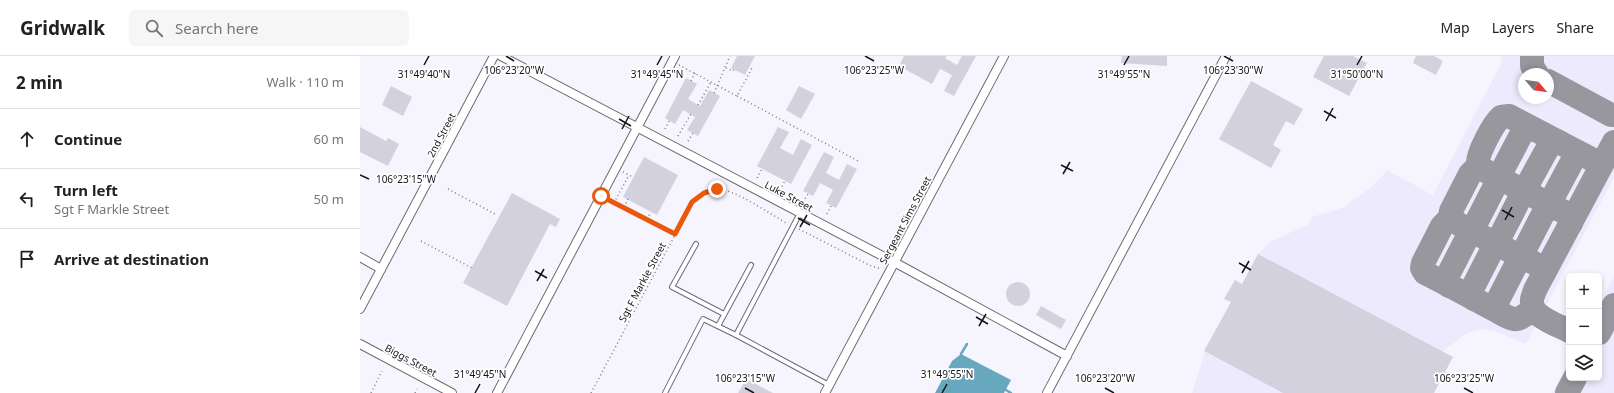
<!DOCTYPE html>
<meta charset="utf-8">
<style>
:root{--surface:#fff;--page:#f6f6f6;--text:#222;--muted:#767676;--line:#e0e0e0}
body{margin:0;font-family:"Noto Sans",sans-serif;background:var(--page);color:var(--text)}
.controls{position:absolute;right:12px;bottom:12px;display:grid;overflow:hidden;border-radius:6px;box-shadow:0 2px 6px #0003}
.controls button{width:36px;height:36px;display:grid;place-items:center;padding:0;border:0;border-bottom:1px solid var(--line);background:var(--surface);color:var(--text);font:20px sans-serif}
.compass{position:absolute;left:1158px;top:12px;width:36px;height:36px;border-radius:50%;background:var(--surface);box-shadow:0 2px 6px #0003;rotate:119deg}
.stop{position:absolute;width:12px;height:12px;margin:-9px;border:3px solid #ea580c;border-radius:50%;background:#fff}
.stop.end{background:#ea580c;border-color:#fff;box-shadow:0 1px 4px #0008}
.list{margin:0;padding:0;list-style:none}
h2{display:flex;justify-content:space-between;align-items:center;height:52px;margin:0;padding:0 16px;font-size:17px}
h2 small{font-size:13px;font-weight:400;color:var(--muted)}
.list li{display:grid;grid-template-columns:26px 1fr auto;gap:12px;align-items:center;box-sizing:border-box;height:60px;padding:0 16px;border-top:1px solid var(--line)}
.list b{display:block;font-size:15px;white-space:nowrap}
.list p{margin:0;font-size:13px;white-space:nowrap;color:var(--muted)}
.list em{font-size:13px;font-style:normal;color:var(--muted)}
.icon{flex:none;width:22px;height:22px;fill:none;stroke:currentColor;stroke-width:2;stroke-linecap:round;stroke-linejoin:round}
.map{position:relative;flex:none;width:1254px;height:337px;overflow:hidden}
header{display:flex;align-items:center;gap:24px;box-sizing:border-box;height:56px;padding:0 20px;background:var(--surface);border-bottom:1px solid var(--line)}
header strong{font-size:19px}
nav{display:flex;gap:22px;margin-inline-start:auto;font-size:14px}
.search{width:280px;height:36px;background:var(--page);display:flex;align-items:center;gap:10px;box-sizing:border-box;padding:0 14px;border-radius:6px;color:var(--muted);font-size:15px}
main{display:flex}
aside{flex:1;background:var(--surface)}
.map>svg:first-child{display:block}
</style>
<header>
<strong>Gridwalk</strong>
<div class="search"><svg class="icon" aria-label="search" viewBox="0 0 24 24"><circle cx="10" cy="10" r="6"/><path d="M15 15l6 6"/></svg>Search here</div>
<nav><a>Map</a><a>Layers</a><a>Share</a></nav>
</header>
<main>
<aside>
<h2>2 min<small>Walk · 110 m</small></h2>
<ul class="list">
<li><svg class="icon" aria-label="ahead" viewBox="0 0 24 24"><path d="M12 20V5M6 11l6-6 6 6"/></svg><div><b>Continue</b></div><em>60 m</em></li>
<li><svg class="icon" aria-label="left" viewBox="0 0 24 24"><path d="M17 20v-9H6M10 6l-5 5 5 5"/></svg><div><b>Turn left</b><p>Sgt F Markle Street</p></div><em>50 m</em></li>
<li><svg class="icon" aria-label="arrive" viewBox="0 0 24 24"><path d="M6 21V4h12l-3 4 3 4H6"/></svg><div><b>Arrive at destination</b></div></li>
</ul>
</aside>
<div class="map">
<svg width="1254" height="337" viewBox="0 0 1254 337">
<rect width="100%" height="100%" fill="#f6f5fe"/>
<g fill="#edeafd" fill-rule="evenodd">
<path d="M1140 0H1254V121L1166 288 1135 275 1121 273 1107 277 1082 296 898 198 911 185 948 169 952 161 985 151 1011 131 1026 116 1025 113 1073 139 1142 6ZM1164 18H1188V42H1164Z"/>
<path d="M1254 220V337H1192L1209 305V322H1239V249Z"/>
<path d="M845 296 923 337H832Z"/>
</g>
<path fill="#67a8be" d="M601 298 651 324 644 337H575L592 305Z"/>
<g fill="none" stroke-linecap="round" stroke-linejoin="round">
<g stroke="#67a8be" stroke-width="2.5">
<path d="M601 298 607 288"/>
<path d="M646 334 651 337"/>
</g>
<g stroke="#98979e" stroke-width="24">
<path d="M1172 0V10L1177 18"/>
<path d="M1188 25 1251 59H1254"/>
<path d="M1093 165 1090 160 1091 155 1110 118 1114 114 1122 113"/>
<path d="M1211 167V162L1208 158 1122 113 1118 108C1117 98 1133 68 1141 61L1149 60 1235 105H1240L1246 101"/>
<path d="M1179 210C1171 205 1165 204 1165 193L1183 158 1188 153 1195 152 1193 141 1214 102 1223 99"/>
<path d="M1089 230 1088 219 1107 182 1112 178 1118 177 1115 172 1116 167 1135 130 1139 126H1146L1143 119V113L1162 77 1167 74 1173 73"/>
<path d="M1114 243 1112 238V233L1131 196 1136 192 1142 191 1140 185V181L1159 144 1164 140 1170 138 1168 128 1190 88 1199 86"/>
<path d="M1140 256 1137 251V246L1156 209 1161 205 1167 204 1093 165 1086 166 1082 170 1063 207 1062 212 1065 217C1087 228 1109 240 1131 252 1138 255 1146 262 1154 263 1164 265 1164 252 1179 259"/>
<path d="M1209 275C1198 269 1173 261 1172 247 1171 242 1174 238 1175 234L1254 86"/>
<path d="M1239 277 1254 249"/>
<path d="M1207 337 1215 322"/>
</g>
</g>
<g fill="#d3d1dd">
<path d="M377 0H395L385 19 371 12Z"/>
<path d="M544 0H587L585 2 597 9 602 0H616L594 40 584 35 592 19 580 13 572 28 539 10Z"/>
<path d="M762 0H807V10L761 7Z"/>
<path d="M964 0H993L1007 7 989 40 953 21Z"/>
<path d="M1056 0H1074L1083 5 1076 19 1053 7Z"/>
<path d="M326 22 337 28 328 43 340 50 349 34 360 40 338 80 327 74 335 61 323 54 315 68 305 62Z"/>
<path d="M891 25 943 53 934 69 926 65 913 89 921 94 911 112 859 83Z"/>
<path d="M31 30 52 41 43 60 22 49Z"/>
<path d="M439 30 455 38 441 63 426 54Z"/>
<path d="M0 71 26 85 28 82 39 88 28 110 0 96Z"/>
<path d="M418 71 429 76 420 92 433 99 441 83 452 89 431 128 397 110Z"/>
<path d="M464 96 474 101 466 117 479 124 487 108 497 113 476 152 466 147 473 134 460 127 453 140 443 135Z"/>
<path d="M284 101 318 119 297 159 263 141Z"/>
<path d="M152 137 200 163 196 171 190 168 147 250 103 227Z"/>
<path d="M898 198 1093 301 1074 337H923L844 295 871 246 864 243 875 224 882 228Z"/>
<circle cx="658" cy="238" r="12"/>
<path d="M681 250 706 264 701 273 676 259Z"/>
<path d="M386 323 413 337H378Z"/>
</g>
<g fill="none" stroke-linecap="round" stroke-linejoin="round">
<defs>
<g id="lane">
<path d="M336 188 312 231 364 258"/>
<path d="M358 270 391 209"/>
<path d="M376 279 469 329"/>
<path d="M305 337 343 263 376 279 440 157"/>
</g>
<g id="street">
<path d="M141 0 534 206 707 300"/>
<path d="M0 201 21 213"/>
<path d="M0 253 134 0"/>
<path d="M0 288 92 337"/>
<path d="M137 337 315 0"/>
<path d="M465 337 644 0"/>
<path d="M687 337 866 0"/>
</g>
</defs>
<use href="#lane" stroke="#6c6a74" stroke-width="6"/>
<use href="#street" stroke="#6c6a74" stroke-width="10"/>
<g stroke="#7d7d83" stroke-width="1.5" stroke-dasharray="1 3" stroke-linecap="butt">
<path d="M319 9 377 40 392 12 390 11"/>
<path d="M366 12 373 15 374 13"/>
<path d="M331 25 335 17"/>
<path d="M354 37 370 0"/>
<path d="M377 40 500 106"/>
<path d="M338 49 351 26"/>
<path d="M305 73 310 64"/>
<path d="M318 80 331 58"/>
<path d="M328 85 333 77"/>
<path d="M263 116 273 121"/>
<path d="M397 122 402 113"/>
<path d="M88 133 135 158"/>
<path d="M420 134 425 125"/>
<path d="M248 143 315 178"/>
<path d="M443 146 448 138"/>
<path d="M254 147 269 119"/>
<path d="M264 151 268 143"/>
<path d="M467 158 471 150"/>
<path d="M287 163 291 156"/>
<path d="M439 173 509 209 521 213"/>
<path d="M61 185 112 212"/>
<path d="M11 337 22 315"/>
<path d="M55 337 57 333"/>
<path d="M231 337 332 147C339 141 346 134 356 133 374 132 411 159 428 168"/>
</g>
<use href="#lane" stroke="#fff" stroke-width="4"/>
<use href="#street" stroke="#fff" stroke-width="8"/>
</g>
<g fill="none" stroke-linecap="round" stroke-linejoin="round">
<path stroke="#ea580c" stroke-width="5" d="M241 140 315 178 332 146 344 137 357 133"/>
</g>
<path fill="none" stroke="#141418" stroke-width="1.5" d="M146 0 154 5M505 0 514 5M864 0 873 5M64 9 69 0M297 9 302 0M764 9 769 0M997 9 1002 0M964 55 976 62M259 63 271 70M966 65 973 52M262 73 269 60M701 109 713 115M703 118 710 106M0 119 9 123M1142 154 1154 161M438 162 450 169M1145 164 1152 151M440 171 447 159M879 207 891 214M175 215 187 222M882 217 889 205M177 225 184 213M616 261 628 268M619 270 626 258M385 332 394 337M745 332 754 337M1104 332 1113 337M115 337 120 328M582 337 587 328"/>
<g text-anchor="middle" dominant-baseline="central" stroke-width="3.5" stroke-linejoin="round" paint-order="stroke">
<g font-size="10" fill="#141418" stroke="#fff">
<text transform="translate(81 79) rotate(-62)">2nd Street</text>
<text transform="translate(429 140) rotate(28)">Luke Street</text>
<text transform="translate(545 164) rotate(-62)">Sergeant Sims Street</text>
<text transform="translate(282 226) rotate(-62)">Sgt F Markle Street</text>
<text transform="translate(51 304) rotate(28)">Biggs Street</text>
</g>
</g>
<g font-size="10" text-anchor="middle" fill="#141418" stroke="#fff" stroke-width="3.5" stroke-linejoin="round" paint-order="stroke">
<text x="154" y="18">106°23'20"W</text>
<text x="514" y="18">106°23'25"W</text>
<text x="873" y="18">106°23'30"W</text>
<text x="64" y="22">31°49'40"N</text>
<text x="297" y="22">31°49'45"N</text>
<text x="764" y="22">31°49'55"N</text>
<text x="997" y="22">31°50'00"N</text>
<text x="46" y="127">106°23'15"W</text>
<text x="120" y="322">31°49'45"N</text>
<text x="587" y="322">31°49'55"N</text>
<text x="385" y="326">106°23'15"W</text>
<text x="745" y="326">106°23'20"W</text>
<text x="1104" y="326">106°23'25"W</text>
</g>
</svg>
<div class="controls">
<button>+</button>
<button>−</button>
<button><svg class="icon" aria-label="layers" viewBox="0 0 24 24"><path d="M12 4l9 5-9 5-9-5zM3 14l9 5 9-5"/></svg></button>
</div>
<svg class="compass" viewBox="-18 -18 36 36"><path d="M0-13l5 13h-10z" fill="#e53935"/><path d="M0 13l5-13h-10z" fill="#767676"/></svg>
<div class="stop" style="left:241px;top:140px"></div>
<div class="stop end" style="left:357px;top:133px"></div>
</div>
</main>
